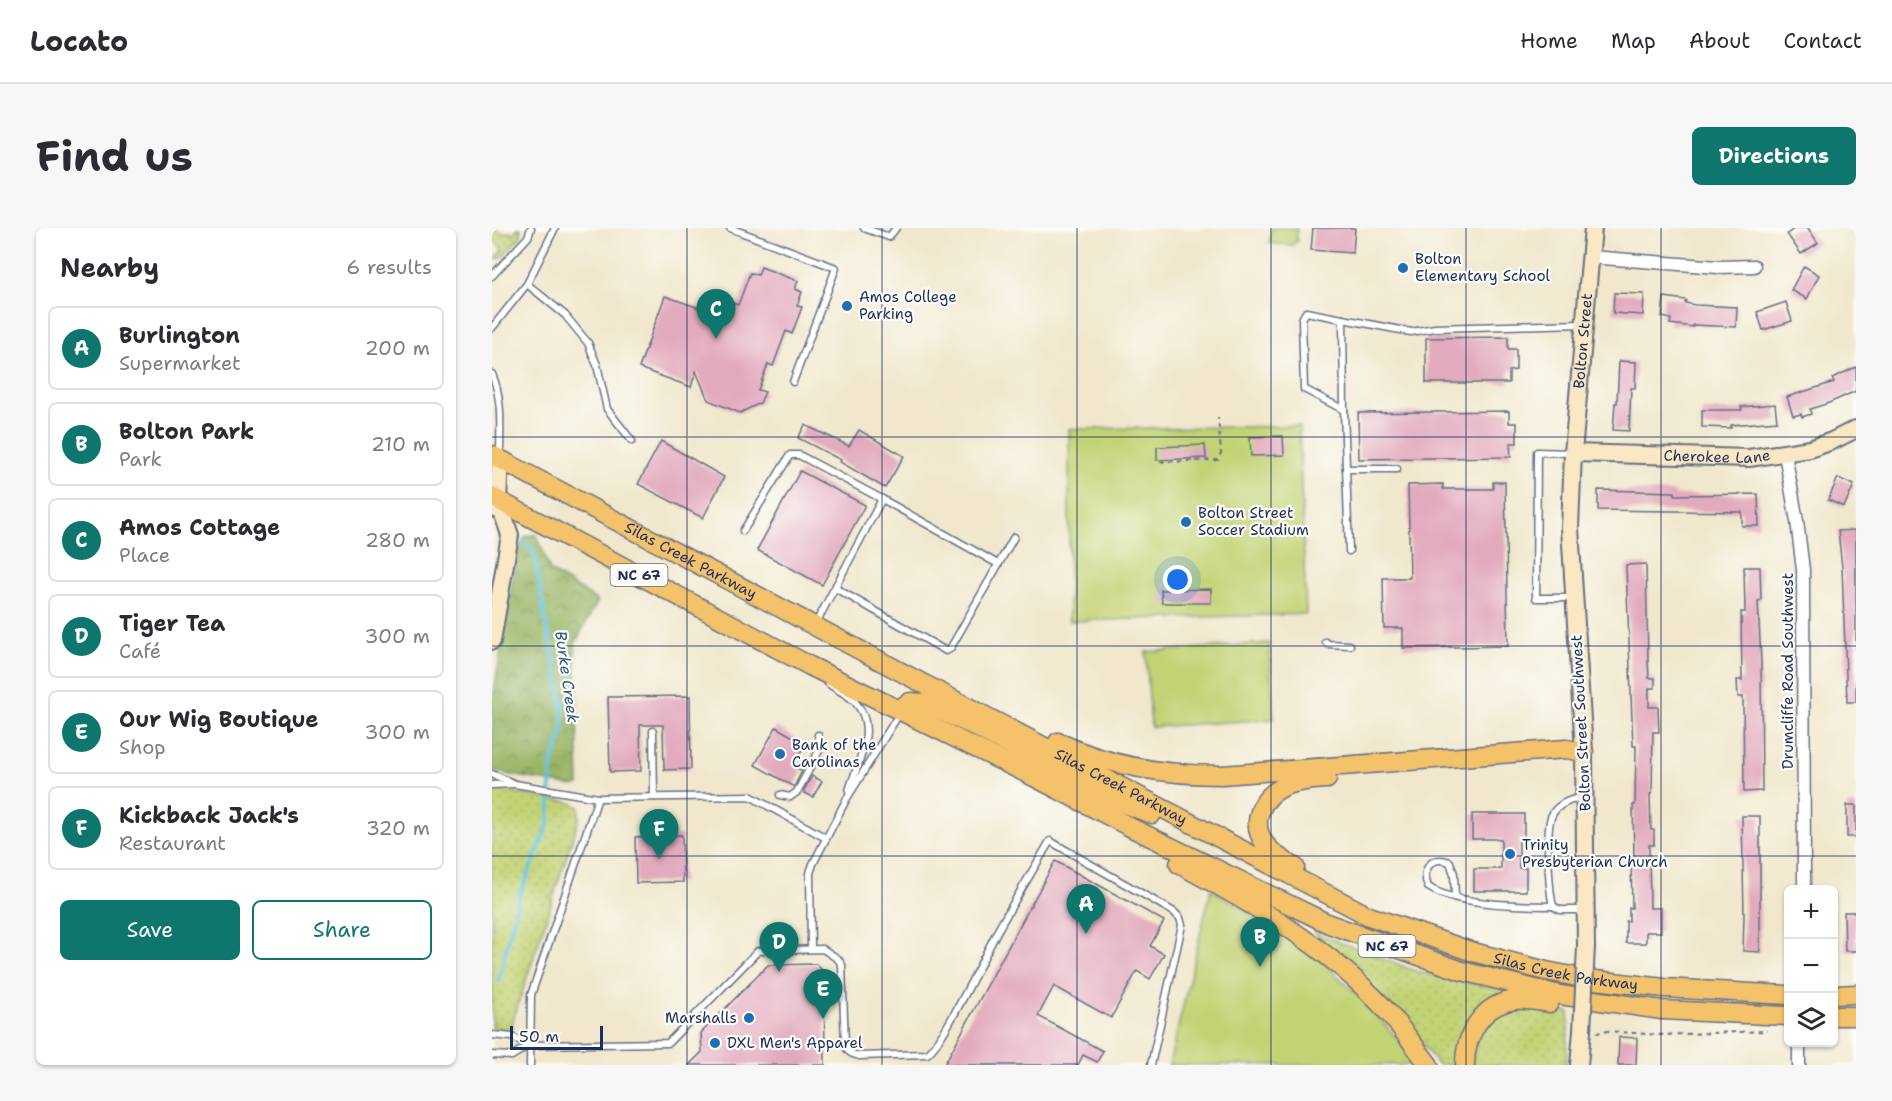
<!DOCTYPE html>
<meta charset="utf-8">
<style>
:root{--surface:#fff;--page:#f7f7f7;--text:#2b2b33;--muted:#7c7c81;--line:#e1e1e2;--accent:#0f766e}
body{margin:0;font-family:"Shantell Sans",sans-serif;background:var(--page);color:var(--text)}
.controls{position:absolute;right:18px;bottom:18px;display:grid;overflow:hidden;border-radius:9px;box-shadow:0 2px 4px #0004}
.controls button{width:54px;height:54px;display:grid;place-items:center;padding:0;border:0;border-bottom:2px solid var(--line);background:var(--surface);color:var(--text);font:30px sans-serif}
.scale{position:absolute;left:18px;bottom:15px;width:93px;box-sizing:border-box;padding-left:6px;border:3px solid #1b2f5e;border-top:0;font-size:16px;line-height:21px;white-space:nowrap;color:#1b2f5e;-webkit-text-stroke:4px #fdfcf7;paint-order:stroke}
.you{position:absolute;left:686px;top:352px;width:21px;height:21px;margin:-15px;border:4px solid #fff;border-radius:50%;background:#1a73e8;box-shadow:0 0 0 9px #1a73e833}
.badge{display:grid;place-items:center;width:39px;height:39px;border-radius:50%;background:var(--accent);color:#fff;font-size:20px;font-weight:700}
.pin{position:absolute;translate:-50% -50px;filter:drop-shadow(0 2px 3px #0008)}
.pin::after{content:'';position:absolute;top:32px;width:21px;height:18px;background:inherit;clip-path:polygon(0 0,100% 0,50% 100%)}
.list{margin:0;padding:0;list-style:none}
h2{display:flex;justify-content:space-between;align-items:center;height:78px;margin:0;padding:0 24px;font-size:26px}
h2 small{font-size:20px;font-weight:400;color:var(--muted)}
.list li{display:grid;grid-template-columns:39px 1fr auto;gap:18px;align-items:center;box-sizing:border-box;height:84px;margin:0 12px 12px;padding:0 12px;border:2px solid var(--line);border-radius:9px}
.list b{display:block;font-size:22px;white-space:nowrap}
.list p{margin:0;font-size:20px;white-space:nowrap;color:var(--muted)}
.list em{font-size:20px;font-style:normal;color:var(--muted)}
.actions{display:flex;gap:12px;padding:18px 24px}
.actions a{flex:1;padding:14px 0;border:2px solid var(--accent);border-radius:9px;text-align:center;font-size:21px;color:var(--accent)}
.actions .main{background:var(--accent);color:#fff}
.icon{flex:none;width:33px;height:33px;fill:none;stroke:currentColor;stroke-width:2;stroke-linecap:round;stroke-linejoin:round}
.map{position:relative;flex:none;width:1364px;height:837px;overflow:hidden;border-radius:9px}
header{display:flex;align-items:center;gap:36px;box-sizing:border-box;height:84px;padding:0 30px;background:var(--surface);border-bottom:2px solid var(--line)}
header strong{font-size:28px}
nav{display:flex;gap:33px;margin-inline-start:auto;font-size:21px}
.intro{display:flex;align-items:center;justify-content:space-between;box-sizing:border-box;height:144px;padding:0 36px}
h1{margin:0;font-size:42px}
.button{padding:15px 27px;border-radius:9px;background:var(--accent);color:#fff;font-size:21px;font-weight:700}
main{display:flex;gap:36px;padding:0 36px}
aside{flex:1;background:var(--surface);border-radius:9px;box-shadow:0 2px 4px #0004}
.map>svg:first-child{display:block}
</style>
<header>
<strong>Locato</strong>
<nav><a>Home</a><a>Map</a><a>About</a><a>Contact</a></nav>
</header>
<div class="intro"><h1>Find us</h1><a class="button">Directions</a></div>
<main>
<aside>
<h2>Nearby<small>6 results</small></h2>
<ul class="list">
<li><span class="badge">A</span><div><b>Burlington</b><p>Supermarket</p></div><em>200 m</em></li>
<li><span class="badge">B</span><div><b>Bolton Park</b><p>Park</p></div><em>210 m</em></li>
<li><span class="badge">C</span><div><b>Amos Cottage</b><p>Place</p></div><em>280 m</em></li>
<li><span class="badge">D</span><div><b>Tiger Tea</b><p>Café</p></div><em>300 m</em></li>
<li><span class="badge">E</span><div><b>Our Wig Boutique</b><p>Shop</p></div><em>300 m</em></li>
<li><span class="badge">F</span><div><b>Kickback Jack's</b><p>Restaurant</p></div><em>320 m</em></li>
</ul>
<div class="actions"><a class="main">Save</a><a>Share</a></div>
</aside>
<div class="map">
<svg width="1364" height="837" viewBox="0 0 1364 837">
<defs>
<pattern id="grass-dots" width="8" height="8" patternUnits="userSpaceOnUse" patternTransform="scale(1.5)"><rect width="8" height="8" fill="#c2d375"/><path d="M2 2h.1M6 6h.1" fill="none" stroke="#a6b568" stroke-width="1.8" stroke-linecap="round"/></pattern>
<pattern id="forest-crowns" width="20" height="18" patternUnits="userSpaceOnUse" patternTransform="scale(1.5)"><rect width="20" height="18" fill="#99b566"/><path d="M2 6a3 3 0 1 1 6 0M12 15a3 3 0 1 1 6 0" fill="none" stroke="#7c9457"/></pattern>
</defs>
<rect width="100%" height="100%" fill="#fdfcf7"/>
<filter id="ink" filterUnits="userSpaceOnUse"><feTurbulence type="fractalNoise" baseFrequency=".0167" numOctaves="2"/><feDisplacementMap in="SourceGraphic" scale="12" xChannelSelector="R" yChannelSelector="G"/><feConvolveMatrix kernelMatrix="1 2 1 2 8 2 1 2 1" color-interpolation-filters="sRGB"/></filter>
<filter id="wash" filterUnits="userSpaceOnUse"><feTurbulence type="fractalNoise" baseFrequency=".008" numOctaves="4" result="noise"/><feDisplacementMap in="SourceGraphic" scale="24" xChannelSelector="R" yChannelSelector="G"/><feGaussianBlur stdDeviation="1.35" result="paint"/><feColorMatrix in="noise" values="0 0 0 0 0 0 0 0 0 0 0 0 0 0 0 0 0 1.4 0 .05"/><feComposite in="paint" operator="in"/></filter>
<g filter="url(#wash)">
<rect width="100%" height="100%" fill="#f0e7cc"/>
<g fill="url(#grass-dots)" stroke="#6e816a" stroke-width="1.5">
<path d="M25 0H29V8L10 29 5 30V28L11 21 0 11V2L14 6 16 4 22 6Z"/>
<path d="M0 561 77 574 87 579V590L21 792 20 801 0 800Z"/>
<path d="M821 704 926 744 1030 766 1010 770 969 837H946L908 787Z"/>
<path d="M1048 777 1077 784 1074 837H980L985 809 1007 783Z"/>
</g>
<path fill="url(#forest-crowns)" stroke="#5a7262" stroke-width="1.5" d="M45 306 58 343 106 373 83 415 87 557 80 558 9 545 0 541V475L26 320 34 308Z"/>
<g fill="#c2d375" stroke="#6e816a" stroke-width="1.5">
<path d="M779 0H805V13L800 17 778 15Z"/>
<path d="M807 198 814 386 577 393V201Z"/>
<path d="M777 415 782 491 659 499 654 424Z"/>
<path d="M719 661 821 725 872 773 909 815 926 837H677Z"/>
</g>
<g fill="none" stroke-linecap="round" stroke-linejoin="round">
<path stroke="#63c4e1" stroke-width="4" d="M6 753 28 666 57 595 60 535 71 504V481L66 450 53 391 43 328 39 319 30 315"/>
</g>
<g id="blocks">
<g fill="#e2aabd">
<path d="M821 0H863L861 25 819 22Z"/>
<path d="M1303 0H1316L1326 15 1309 26 1295 6Z"/>
<path d="M1312 38 1327 47 1315 71 1299 62Z"/>
<path d="M269 39 306 53 303 61 310 64 305 78 310 79 300 106 294 103 281 138 276 136 266 162 273 164 268 175 248 185 216 172 204 143 199 159 147 140 173 68 227 87 230 78 239 74 246 77 258 45 266 47Z"/>
<path d="M1122 65 1152 66 1151 87 1121 85Z"/>
<path d="M1172 69 1194 72 1193 75 1203 77 1245 79 1244 99 1201 97V99L1178 96 1179 91 1170 89Z"/>
<path d="M1294 74 1300 93 1271 102 1265 84Z"/>
<path d="M1016 109V121H1024V142L1017 143V155H934V110Z"/>
<path d="M1127 133 1144 134 1143 160H1139L1137 203 1121 202 1123 175H1125Z"/>
<path d="M1364 139V163L1337 175 1318 181 1319 186 1310 189 1309 186 1301 188 1295 169 1342 154 1340 150Z"/>
<path d="M1283 176 1285 193 1239 197V200L1210 199V182H1250L1249 179Z"/>
<path d="M1017 183V195H1025V215H1018L1019 229 867 231 866 185Z"/>
<path d="M313 197 357 218 367 202 412 228 393 260 348 234 349 232 306 210Z"/>
<path d="M791 208 792 227 759 228 758 209Z"/>
<path d="M169 213 232 249 211 290 146 256Z"/>
<path d="M713 217 714 230 665 232V219Z"/>
<path d="M308 243 373 277 330 357 265 322Z"/>
<path d="M1346 250 1362 257 1352 279 1336 272Z"/>
<path d="M1001 254H1013L1016 418 911 420V400H892L891 350H918L916 257 951 256V261H1001Z"/>
<path d="M1106 262 1183 264V267L1266 266 1267 298H1250V284L1106 282Z"/>
<path d="M1364 302V474H1355L1350 339 1346 303Z"/>
<path d="M1154 336 1156 432 1157 450H1163V460H1157V479H1166L1167 504H1161L1160 566H1158L1159 602H1162V617H1157L1158 680H1169V704H1154V715H1134V693H1137V680H1140L1139 630H1142L1141 577H1143L1144 518H1141L1134 337Z"/>
<path d="M1252 339H1268L1269 372 1266 373 1269 433 1270 563 1252 564 1251 469H1246L1245 452H1250L1249 384H1253Z"/>
<path d="M719 361V375H670L669 362Z"/>
<path d="M198 468 199 541 172 542 171 497H148L149 543 118 544 116 469Z"/>
<path d="M284 499 313 516 301 538 310 543 302 559 263 537Z"/>
<path d="M320 548 330 553 321 569 311 564Z"/>
<rect x="1355" y="577" width="9" height="32"/>
<path d="M980 586H1032V611H1027V640H1034V663H982V641H1009V611H980Z"/>
<path d="M1250 588H1268V724L1251 723 1252 687Z"/>
<path d="M190 607 191 654 144 655 143 609Z"/>
<path d="M563 633 672 693 658 718 672 726 658 751 645 743 619 790 562 758 546 788 611 823 605 834 591 827 586 837H452Z"/>
<path d="M1352 684H1364V723H1353Z"/>
<path d="M324 736 332 744 333 837H197L210 824 209 805 276 737Z"/>
<path d="M1127 809 1145 810 1144 837H1126Z"/>
</g>
</g>
</g>
<g filter="url(#ink)">
<use href="#blocks" fill-opacity="0" stroke="#666f84" stroke-width="1.5"/>
<g fill="none" stroke-linecap="round" stroke-linejoin="round">
<defs>
<g id="lane">
<path d="M238 0 344 40 301 154"/>
<path d="M372 0 397 9 404 0"/>
<path d="M0 48 36 9 39 0"/>
<path d="M35 56 73 87 96 115 105 137 115 181 140 213"/>
<path d="M851 91 852 182"/>
<path d="M0 100 35 56 63 0"/>
<path d="M0 146C11 172 8 200 8 228"/>
<path d="M1081 225 1045 224 1044 370H1082"/>
<path d="M854 241H905"/>
<path d="M390 271 506 336"/>
<path d="M251 303 298 227H307L390 271 324 395"/>
<path d="M857 323 852 182 812 161 810 91 814 84 919 104 943 100 1090 96"/>
<path d="M343 360 454 423 458 421 522 309"/>
<path d="M834 414 836 416 858 417"/>
<path d="M336 455C344 462 356 466 363 474 387 500 365 534 357 563"/>
<path d="M161 503 162 569"/>
<path d="M0 546 23 556 106 570 258 568 334 610"/>
<path d="M0 557 22 556"/>
<path d="M288 567 298 569 305 564 328 521 326 507"/>
<path d="M1092 569C1080 571 1066 575 1060 587 1053 600 1057 662 1061 678L1068 682H1093"/>
<path d="M963 669 962 646 958 634C939 627 929 641 936 659 963 677 1028 678 1061 678"/>
<path d="M319 720 318 645 321 636 354 572 407 486"/>
<path d="M0 807 20 809 37 817 176 815 266 723 331 721 346 731 350 737 353 816C355 824 359 826 367 828L435 826C449 819 495 722 506 702 523 672 541 642 558 613L682 684 688 690 690 697 659 837"/>
<path d="M0 827 20 828 37 817"/>
<path d="M38 837 39 767 106 570"/>
</g>
<g id="street">
<path d="M1098 29 1226 39 1262 38"/>
<path d="M1293 226 1305 293 1311 342 1312 662"/>
<path d="M1307 814V837"/>
</g>
<g id="secondary">
<path id="s1" d="M1081 225 1257 230 1318 221 1340 213 1364 201"/>
<path d="M2 281 6 272 8 232"/>
<path d="M0 413 18 307 6 272"/>
<path id="s2" d="M1094 718 1092 524 1078 300 1081 225 1101 0"/>
<path d="M1087 837 1090 803"/>
</g>
<g id="primary">
<path id="s3" d="M0 227 428 454 877 688 981 724 1054 743 1095 751 1172 760 1296 767"/>
<path d="M0 269 318 438 548 552 638 599 837 696 970 743 1068 767 1170 782 1296 788"/>
<path d="M409 483 413 477 418 474 431 475 480 497 590 556 627 574 660 586"/>
<path d="M566 514C618 539 673 547 730 547L1074 521 1092 524"/>
<path d="M687 636C761 676 834 717 892 780 908 797 922 818 937 837"/>
<path d="M803 639C792 633 781 626 773 616 757 594 770 568 793 558 806 553 821 552 835 551"/>
<path d="M1342 767 1364 766"/>
<path d="M1342 788H1364"/>
<path d="M973 837C973 807 990 776 1023 772 1034 771 1046 773 1057 775"/>
</g>
</defs>
<use href="#lane" stroke="#666f84" stroke-width="9"/>
<use href="#street" stroke="#666f84" stroke-width="15"/>
<use href="#secondary" stroke="#666f84" stroke-width="20"/>
<use href="#primary" stroke="#666f84" stroke-width="21"/>
<g stroke="#666f84" stroke-width="2" stroke-dasharray="4.5 4.5" stroke-linecap="butt">
<path d="M668 234 726 232 729 225 726 189"/>
<path d="M1104 805 1116 803 1167 807 1275 803"/>
</g>
<use href="#lane" stroke="#fff" stroke-width="6"/>
<use href="#street" stroke="#fff" stroke-width="12"/>
<use href="#secondary" stroke="#fae7c3" stroke-width="16"/>
<use href="#primary" stroke="#f3c26a" stroke-width="18"/>
<defs>
<path id="secondary-bridge" d="M1090 803 1094 718"/>
</defs>
<use href="#secondary-bridge" stroke="#666f84" stroke-width="20" stroke-linecap="butt"/>
<use href="#secondary-bridge" stroke="#fae7c3" stroke-width="16"/>
</g>
</g>
<path fill="none" stroke="#1b2f5e" stroke-width="1.5" stroke-opacity="0.55" d="M195 0V837M390 0V837M585 0V837M779 0V837M974 0V837M1169 0V837M0 209H1364M0 418H1364M0 628H1364"/>
<g fill="#1f6fb2" stroke="#fdfcf7" stroke-width="2">
<circle cx="911" cy="40" r="6"/>
<circle cx="355" cy="78" r="6"/>
<circle cx="694" cy="294" r="6"/>
<circle cx="288" cy="526" r="6"/>
<circle cx="1018" cy="626" r="6"/>
<circle cx="257" cy="790" r="6"/>
<circle cx="223" cy="815" r="6"/>
</g>
<g text-anchor="middle" dominant-baseline="central" stroke-width="4.5" stroke-linejoin="round" paint-order="stroke">
<g fill="#fdfcf7" stroke="#5f6c8c" stroke-width="1.5">
<rect x="118.5" y="336" width="57" height="22" rx="4.5"/>
<rect x="866.5" y="707" width="57" height="22" rx="4.5"/>
</g>
<g font-size="14" font-weight="bold" fill="#1b2f5e">
<text x="147" y="347">NC 67</text>
<text x="895" y="718">NC 67</text>
</g>
<g font-size="15" fill="#1b2f5e" stroke="#fdfcf7" text-anchor="start">
<text x="923" y="31">Bolton<tspan x="923" dy="17">Elementary School</tspan></text>
<text x="367" y="69">Amos College<tspan x="367" dy="17">Parking</tspan></text>
<text x="706" y="285">Bolton Street<tspan x="706" dy="17">Soccer Stadium</tspan></text>
<text x="300" y="517">Bank of the<tspan x="300" dy="17">Carolinas</tspan></text>
<text x="1030" y="617">Trinity<tspan x="1030" dy="17">Presbyterian Church</tspan></text>
<text x="245" y="790" text-anchor="end">Marshalls</text>
<text x="235" y="815">DXL Men's Apparel</text>
</g>
<g font-size="15" fill="#1b2f5e" stroke="#fdfcf7">
<text stroke="none"><textPath href="#s2" startOffset="606">Bolton Street</textPath></text>
<text stroke="none"><textPath href="#s1" startOffset="144">Cherokee Lane</textPath></text>
<text stroke="none"><textPath href="#s3" startOffset="225">Silas Creek Parkway</textPath></text>
<text transform="translate(1296 443) rotate(-90)">Drumcliffe Road Southwest</text>
<text transform="translate(1089 495) rotate(-93)">Bolton Street Southwest</text>
<text stroke="none"><textPath href="#s3" startOffset="711">Silas Creek Parkway</textPath></text>
<text stroke="none"><textPath href="#s3" startOffset="1196">Silas Creek Parkway</textPath></text>
</g>
<g font-size="16" font-style="italic" fill="#315c85" stroke="#fdfcf7">
<text transform="translate(75 449) rotate(82)">Burke Creek</text>
</g>
</g>
</svg>
<div class="controls">
<button>+</button>
<button>−</button>
<button><svg class="icon" aria-label="layers" viewBox="0 0 24 24"><path d="M12 4l9 5-9 5-9-5zM3 14l9 5 9-5"/></svg></button>
</div>
<div class="scale">50 m</div>
<div class="you"></div>
<div class="pin badge" style="left:594px;top:706px">A</div>
<div class="pin badge" style="left:768px;top:739px">B</div>
<div class="pin badge" style="left:224px;top:111px">C</div>
<div class="pin badge" style="left:287px;top:744px">D</div>
<div class="pin badge" style="left:331px;top:791px">E</div>
<div class="pin badge" style="left:167px;top:631px">F</div>
</div>
</main>
